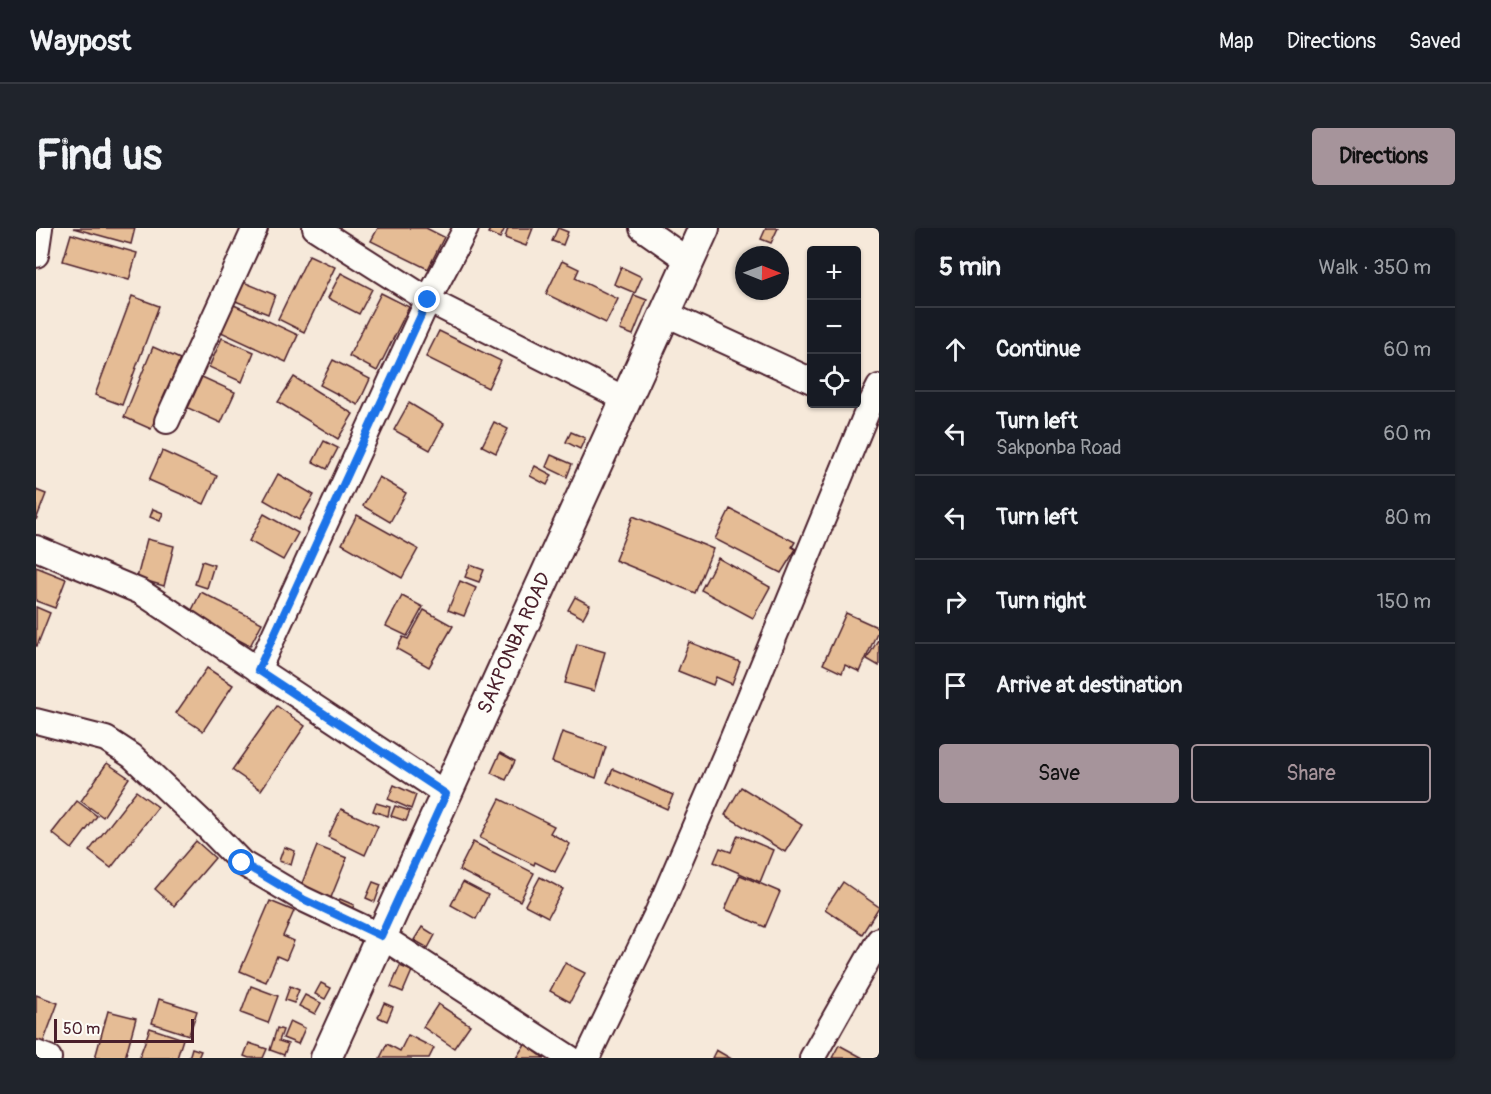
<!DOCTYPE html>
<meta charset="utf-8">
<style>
:root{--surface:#171b24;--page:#20242c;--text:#f1f3f6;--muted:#9ea1a6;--line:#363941;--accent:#a6949b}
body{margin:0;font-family:Pangolin,sans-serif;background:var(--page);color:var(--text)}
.controls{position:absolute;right:18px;top:18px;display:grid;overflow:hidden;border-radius:6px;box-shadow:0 2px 4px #0004}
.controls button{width:54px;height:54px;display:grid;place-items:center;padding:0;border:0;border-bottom:2px solid var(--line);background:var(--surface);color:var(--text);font:30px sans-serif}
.compass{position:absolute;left:699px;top:18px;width:54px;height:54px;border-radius:50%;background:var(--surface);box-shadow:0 2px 4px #0004;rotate:91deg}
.scale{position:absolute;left:18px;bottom:15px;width:140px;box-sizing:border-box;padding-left:6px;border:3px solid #4a1f2b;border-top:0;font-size:16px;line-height:21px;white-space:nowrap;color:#4a1f2b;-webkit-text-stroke:4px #fdfcf7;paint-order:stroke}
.stop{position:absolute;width:18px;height:18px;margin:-14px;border:4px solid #1a73e8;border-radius:50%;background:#fff}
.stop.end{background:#1a73e8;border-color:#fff;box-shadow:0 2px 6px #0008}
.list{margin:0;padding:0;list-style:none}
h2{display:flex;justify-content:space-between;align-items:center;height:78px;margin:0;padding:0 24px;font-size:26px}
h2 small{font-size:20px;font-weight:400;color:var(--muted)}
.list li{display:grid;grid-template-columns:39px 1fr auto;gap:18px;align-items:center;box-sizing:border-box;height:84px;padding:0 24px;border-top:2px solid var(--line)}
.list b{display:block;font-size:22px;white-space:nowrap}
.list p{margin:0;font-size:20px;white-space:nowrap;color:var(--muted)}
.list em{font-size:20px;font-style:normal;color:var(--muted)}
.actions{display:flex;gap:12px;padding:18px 24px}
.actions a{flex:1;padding:14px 0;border:2px solid var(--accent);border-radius:6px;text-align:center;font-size:21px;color:var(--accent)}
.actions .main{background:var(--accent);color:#111}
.icon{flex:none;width:33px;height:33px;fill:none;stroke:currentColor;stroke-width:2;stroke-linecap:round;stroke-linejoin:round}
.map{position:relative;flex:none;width:843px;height:830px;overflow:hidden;border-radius:6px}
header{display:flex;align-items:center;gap:36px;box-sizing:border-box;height:84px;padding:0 30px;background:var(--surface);border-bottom:2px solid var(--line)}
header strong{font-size:28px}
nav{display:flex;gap:33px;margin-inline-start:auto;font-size:21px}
.intro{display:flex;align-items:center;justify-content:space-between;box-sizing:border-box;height:144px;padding:0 36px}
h1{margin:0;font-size:42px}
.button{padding:15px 27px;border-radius:6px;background:var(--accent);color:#111;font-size:21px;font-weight:700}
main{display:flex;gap:36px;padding:0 36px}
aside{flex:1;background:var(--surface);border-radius:6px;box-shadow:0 2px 4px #0004}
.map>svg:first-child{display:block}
</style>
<header>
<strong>Waypost</strong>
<nav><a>Map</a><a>Directions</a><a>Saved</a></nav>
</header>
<div class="intro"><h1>Find us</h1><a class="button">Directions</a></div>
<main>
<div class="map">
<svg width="843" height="830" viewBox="0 0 843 830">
<rect width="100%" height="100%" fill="#f6e9da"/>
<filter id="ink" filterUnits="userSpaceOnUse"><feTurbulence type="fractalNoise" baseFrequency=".0167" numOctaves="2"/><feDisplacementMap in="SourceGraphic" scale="12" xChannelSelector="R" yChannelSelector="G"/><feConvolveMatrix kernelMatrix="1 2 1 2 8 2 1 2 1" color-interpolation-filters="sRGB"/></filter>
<g filter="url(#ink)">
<g fill="#e5bc95" stroke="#4a1f2b" stroke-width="1.5">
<path d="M37 0H99L95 16Z"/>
<path d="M342 0H390L408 9 392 41 335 13Z"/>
<path d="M455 0H469L464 10 452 5Z"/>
<path d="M472 0H497L490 18 469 10Z"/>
<path d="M522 0 532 4 527 17 516 13Z"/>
<path d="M730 0H742L735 15 725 11Z"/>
<path d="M35 6 101 25 93 52 27 33Z"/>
<path d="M273 27 299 39 268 104 242 91Z"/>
<path d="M526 33 543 41 539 50 582 71 570 95 510 66Z"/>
<path d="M585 39 606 49 599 65 578 56Z"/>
<path d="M305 45 336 61 323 86 292 70Z"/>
<path d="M205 53 239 67 232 86 197 72Z"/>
<path d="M345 65 373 79 341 143 313 128Z"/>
<path d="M598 67 611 72 597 107 584 102Z"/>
<path d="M96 68 123 78 86 177 59 167Z"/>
<path d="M198 77 262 107 250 134 185 104Z"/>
<path d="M403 103 465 133 452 160 390 129Z"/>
<path d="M186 110 218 124 206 154 173 139Z"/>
<path d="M117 119 144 131 115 201 88 189Z"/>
<path d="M297 132 334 151 322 177 284 157Z"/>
<path d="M166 149 199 164 185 195 152 180Z"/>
<path d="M258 149 317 186 302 211 242 174Z"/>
<path d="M373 175 408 196 394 222 358 202Z"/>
<path d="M458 194 472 201 460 225 446 218Z"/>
<path d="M535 204 549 210 544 221 530 214Z"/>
<path d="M288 213 302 220 291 241 277 234Z"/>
<path d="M126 223 181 248 168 276 113 252Z"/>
<path d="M515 227 536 236 531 249 510 239Z"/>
<path d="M499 238 516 247 511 257 494 248Z"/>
<path d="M242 246 278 267 263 292 228 272Z"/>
<path d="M343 249 370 265 354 294 327 278Z"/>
<path d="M0 262 10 266 0 292Z"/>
<path d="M117 281 127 285 124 293 114 289Z"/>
<path d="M694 281 759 314 756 319 760 321 745 345 679 311Z"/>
<path d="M228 286 262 305 247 332 213 313Z"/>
<path d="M321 287 382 321 366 350 306 316Z"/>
<path d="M597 288 677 321 659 365 579 332Z"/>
<path d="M111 311 138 318 128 358 101 350Z"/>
<path d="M682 330 734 359 717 390 665 362Z"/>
<path d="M166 333 178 337 171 360 159 356Z"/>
<path d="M434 337 448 342 443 354 429 349Z"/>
<path d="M0 339 30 351 19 380 0 373Z"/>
<path d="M424 353 440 360 428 388 412 382Z"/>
<path d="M165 364 226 395 214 418 154 386Z"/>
<path d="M366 368 387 379 371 408 350 398Z"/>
<path d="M539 369 554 377 547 390 532 382Z"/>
<path d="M0 379 14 385 1 418H0Z"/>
<path d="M388 382 417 398 393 439 361 421 367 409 372 411Z"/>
<path d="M810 385 843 400 824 444 809 437 806 445 787 436Z"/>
<path d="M843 410V438L831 431Z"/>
<path d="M653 414 704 434 696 456 680 449 677 457 642 443Z"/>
<path d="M541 416 569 424 558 463 529 455Z"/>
<path d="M171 440 197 457 167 503 140 485Z"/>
<path d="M241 478 269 498 225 562 196 542Z"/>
<path d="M526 504 570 519 560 550 516 534Z"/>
<path d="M464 525 479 533 470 552 455 545Z"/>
<path d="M71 535 93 550 67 589 45 573Z"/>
<path d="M577 541 637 567 631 581 571 554Z"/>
<path d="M358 557 380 567 375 581 352 571Z"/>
<path d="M705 559 766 597 749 624 689 587Z"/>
<path d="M100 563 122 579 75 640 53 623Z"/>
<path d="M464 571 518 598 514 605 534 616 519 644 499 634 498 637 444 610Z"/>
<path d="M41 573 61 588 36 621 16 605Z"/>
<path d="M340 575 354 579 352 588 337 583Z"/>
<path d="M359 578 374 583 370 593 355 588Z"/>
<path d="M305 581 342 598 329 627 292 609Z"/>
<path d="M702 607 737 622 724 654 678 634 684 620 695 624Z"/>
<path d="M160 613 179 630 138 678 119 661Z"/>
<path d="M437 614 498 645 484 673 423 642Z"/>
<path d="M281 618 311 630 294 672 264 660Z"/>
<path d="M248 619 259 623 255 637 243 633Z"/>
<path d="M704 647 744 664 729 699 689 681Z"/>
<path d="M504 649 527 661 512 689 489 677Z"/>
<path d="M337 654 345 657 339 674 330 670Z"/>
<path d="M427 654 452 667 440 691 415 677Z"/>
<path d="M807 654 843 679 826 706 789 681Z"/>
<path d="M304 671 318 677 314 686 300 680Z"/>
<path d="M234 673 258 683 247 708 258 713 250 732 241 728 230 754 204 743Z"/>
<path d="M386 699 399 707 392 720 378 712Z"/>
<path d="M529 735 549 745 534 774 514 763Z"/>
<path d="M364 738 376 743 367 764 355 759Z"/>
<path d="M285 755 295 760 289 771 279 766Z"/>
<path d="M215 758 242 768 232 795 205 785Z"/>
<path d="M254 758 263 762 258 775 249 772Z"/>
<path d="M0 767 22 775 7 815 0 812Z"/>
<path d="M269 767 285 775 279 786 263 778Z"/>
<path d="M123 771 161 783 153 807 116 795Z"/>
<path d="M348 775 357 779 351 793 342 789Z"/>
<path d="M402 776 434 797 418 820 387 799Z"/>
<path d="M72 783 100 790 89 830H59Z"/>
<path d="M254 793 269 800 262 816 247 810Z"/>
<path d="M114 800 147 811 141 830H103Z"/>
<path d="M241 800 247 802 243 813 252 816 248 827 234 822Z"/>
<path d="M372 807 398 820 393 830H344L351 816 364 823Z"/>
<path d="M213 815 231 821 227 830H213L208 828Z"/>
<path d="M489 816 508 830H480Z"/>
<path d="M803 817 827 830H796Z"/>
<path d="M156 820 165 823 162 830H153Z"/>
<path d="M680 822 694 830H676Z"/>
</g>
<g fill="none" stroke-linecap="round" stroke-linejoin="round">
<defs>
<g id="minor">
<path d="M279 0 392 72 589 171"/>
<path d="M606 0 653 33"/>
<path d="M0 27 4 0"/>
<path d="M628 85 776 153"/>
<path d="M131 193 219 0"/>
<path d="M0 320 105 364 410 566"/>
<path d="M222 442 392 72 430 0"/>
<path d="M0 493 70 511 96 528 169 597 206 635 267 671 345 708 534 830"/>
<path d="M0 825 13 830"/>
<path d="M551 830 622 683 695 514 833 179 843 159"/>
<path d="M776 830 843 712"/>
</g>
<path id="major" d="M290 830 668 0"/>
</defs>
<use href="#minor" stroke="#4a1f2b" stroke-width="28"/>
<use href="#major" stroke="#4a1f2b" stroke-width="34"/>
<use href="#minor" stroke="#fdfcf7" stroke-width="24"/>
<use href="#major" stroke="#fdfcf7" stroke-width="30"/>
</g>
</g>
<g fill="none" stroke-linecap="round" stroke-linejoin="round" filter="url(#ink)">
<path stroke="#1a73e8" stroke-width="8" d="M206 635 267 671 345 708 410 566 222 442 392 72"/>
</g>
<g text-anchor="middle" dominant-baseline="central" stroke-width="4.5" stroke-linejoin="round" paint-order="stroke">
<g font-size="20" fill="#4a1f2b" stroke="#fdfcf7">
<text transform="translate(478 415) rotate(-66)">SAKPONBA ROAD</text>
</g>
</g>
</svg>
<div class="controls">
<button>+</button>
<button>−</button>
<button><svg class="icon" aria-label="locate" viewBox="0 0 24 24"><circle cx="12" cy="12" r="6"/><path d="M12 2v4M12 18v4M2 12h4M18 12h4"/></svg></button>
</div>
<svg class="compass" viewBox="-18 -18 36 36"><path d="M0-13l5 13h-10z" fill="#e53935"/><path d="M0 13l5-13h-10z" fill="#9ea1a6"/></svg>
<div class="scale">50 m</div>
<div class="stop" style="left:206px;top:635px"></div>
<div class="stop end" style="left:392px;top:72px"></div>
</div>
<aside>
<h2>5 min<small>Walk · 350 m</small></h2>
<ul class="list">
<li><svg class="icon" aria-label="ahead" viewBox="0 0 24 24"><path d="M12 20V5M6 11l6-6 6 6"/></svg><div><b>Continue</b></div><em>60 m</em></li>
<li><svg class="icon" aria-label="left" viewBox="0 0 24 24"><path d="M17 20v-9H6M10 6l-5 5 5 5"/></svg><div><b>Turn left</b><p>Sakponba Road</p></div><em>60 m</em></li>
<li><svg class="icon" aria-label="left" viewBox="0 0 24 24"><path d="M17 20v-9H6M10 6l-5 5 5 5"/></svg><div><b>Turn left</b></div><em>80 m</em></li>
<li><svg class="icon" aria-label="right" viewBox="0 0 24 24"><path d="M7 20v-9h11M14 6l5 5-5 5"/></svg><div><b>Turn right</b></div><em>150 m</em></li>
<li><svg class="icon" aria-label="arrive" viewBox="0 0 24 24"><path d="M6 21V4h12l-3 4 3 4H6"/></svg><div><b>Arrive at destination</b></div></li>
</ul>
<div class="actions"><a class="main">Save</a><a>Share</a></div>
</aside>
</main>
